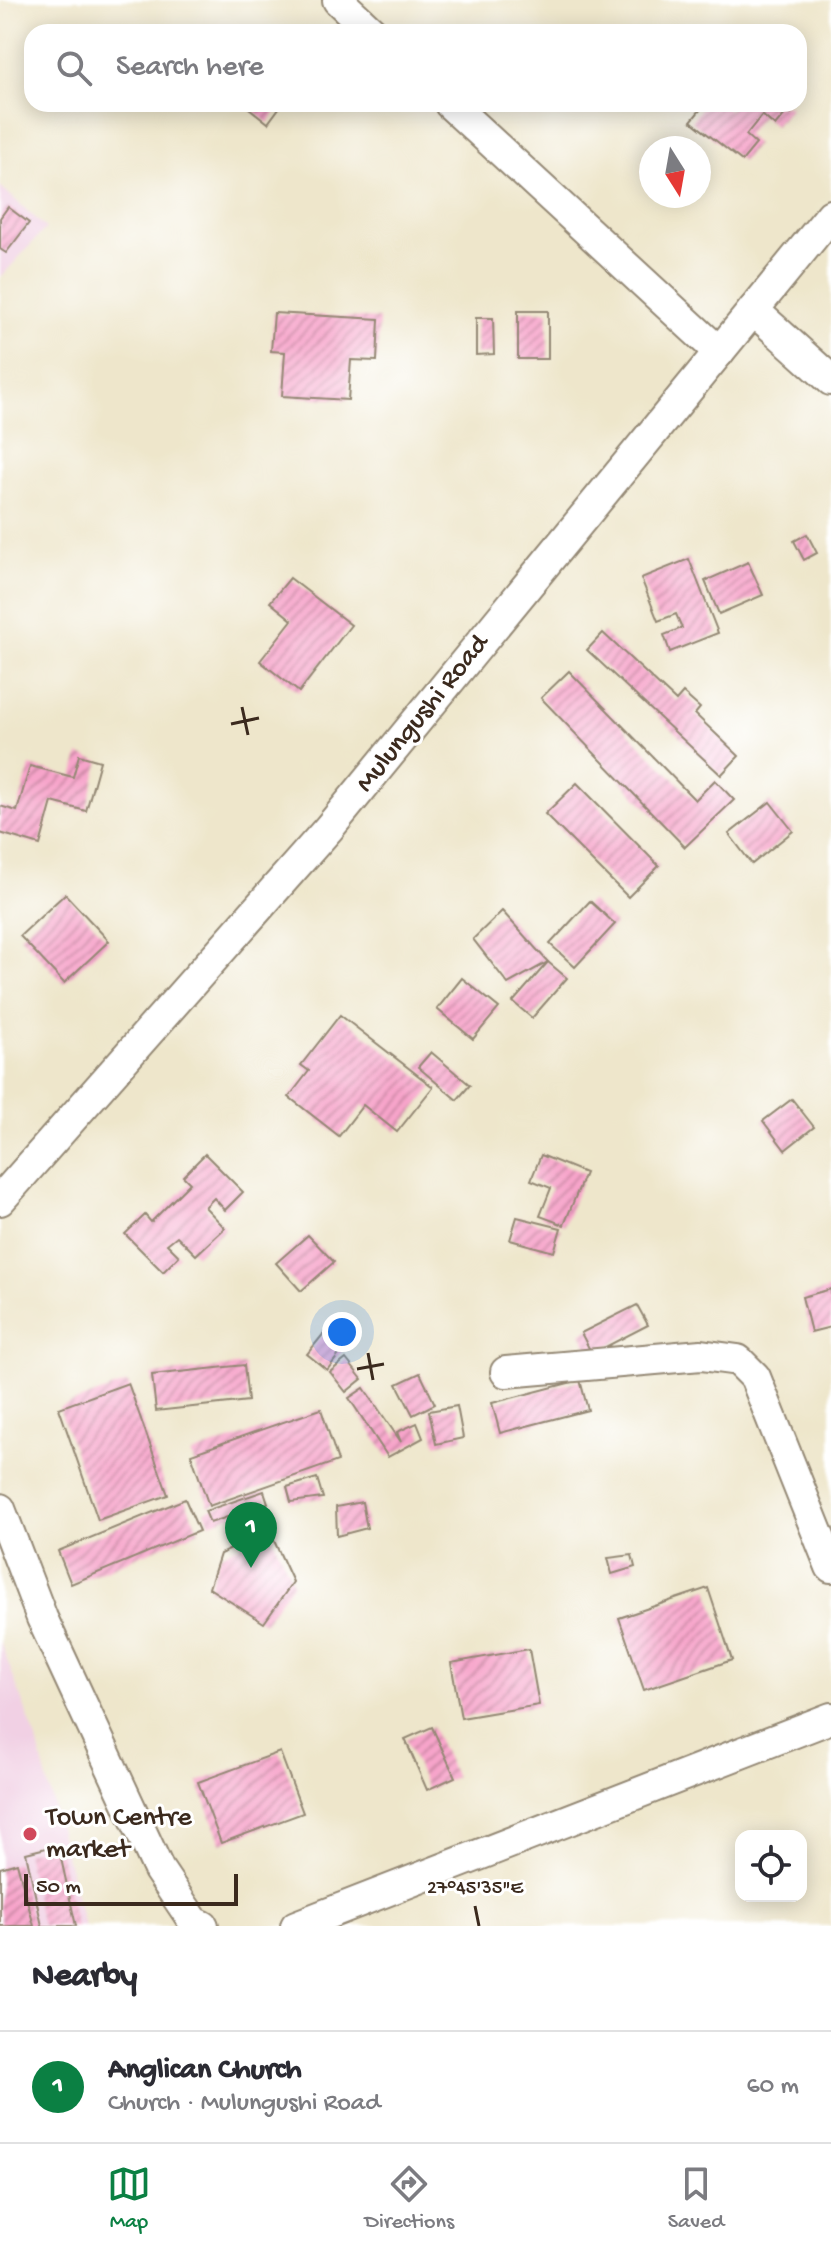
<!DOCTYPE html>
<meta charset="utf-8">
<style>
:root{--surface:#fff;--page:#f2f2f3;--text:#2b2b33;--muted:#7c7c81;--line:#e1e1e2;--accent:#0b8043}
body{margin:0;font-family:"Gochi Hand",sans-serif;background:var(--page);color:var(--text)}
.controls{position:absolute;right:24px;bottom:24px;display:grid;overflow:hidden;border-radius:16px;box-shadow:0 4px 20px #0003}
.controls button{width:72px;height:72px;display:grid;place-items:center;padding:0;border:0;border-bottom:2px solid var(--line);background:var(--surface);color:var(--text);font:40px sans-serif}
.compass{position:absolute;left:639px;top:136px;width:72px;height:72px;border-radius:50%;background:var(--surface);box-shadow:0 4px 20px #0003;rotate:169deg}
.scale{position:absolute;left:24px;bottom:20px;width:214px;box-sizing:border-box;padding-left:8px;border:4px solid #3b2a1e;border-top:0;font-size:22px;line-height:28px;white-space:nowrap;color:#3b2a1e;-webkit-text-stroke:6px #fff;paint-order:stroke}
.you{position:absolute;left:342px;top:1332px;width:28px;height:28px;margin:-20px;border:6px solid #fff;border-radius:50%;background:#1a73e8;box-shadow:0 0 0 12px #1a73e833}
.badge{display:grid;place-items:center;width:52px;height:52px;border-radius:50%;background:var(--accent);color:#fff;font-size:26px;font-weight:700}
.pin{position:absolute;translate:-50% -66px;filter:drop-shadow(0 2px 4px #0008)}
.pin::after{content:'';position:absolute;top:42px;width:28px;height:24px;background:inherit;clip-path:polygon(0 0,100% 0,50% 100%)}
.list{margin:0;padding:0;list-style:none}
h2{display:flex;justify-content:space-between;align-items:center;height:104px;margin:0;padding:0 32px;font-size:34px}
h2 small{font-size:26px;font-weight:400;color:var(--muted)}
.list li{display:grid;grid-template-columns:52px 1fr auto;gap:24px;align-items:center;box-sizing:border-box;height:112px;padding:0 32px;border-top:2px solid var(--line)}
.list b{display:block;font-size:30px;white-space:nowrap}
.list p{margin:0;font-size:26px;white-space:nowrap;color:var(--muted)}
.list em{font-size:26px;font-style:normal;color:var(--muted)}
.icon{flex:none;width:44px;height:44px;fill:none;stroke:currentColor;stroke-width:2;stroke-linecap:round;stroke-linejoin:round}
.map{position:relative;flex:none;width:831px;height:1926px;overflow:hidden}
.search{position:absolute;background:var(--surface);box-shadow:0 4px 20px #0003;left:24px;right:24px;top:24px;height:88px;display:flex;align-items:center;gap:20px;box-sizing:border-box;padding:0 28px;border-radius:24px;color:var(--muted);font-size:30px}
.sheet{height:216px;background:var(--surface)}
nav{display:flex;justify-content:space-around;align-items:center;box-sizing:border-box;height:112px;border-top:2px solid var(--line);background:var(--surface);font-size:22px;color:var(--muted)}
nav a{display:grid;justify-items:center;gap:4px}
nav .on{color:var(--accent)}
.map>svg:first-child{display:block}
</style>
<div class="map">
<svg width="831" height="1926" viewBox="0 0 831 1926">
<defs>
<pattern id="building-hatch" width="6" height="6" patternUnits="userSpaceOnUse" patternTransform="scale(2)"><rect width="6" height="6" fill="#f7a4ca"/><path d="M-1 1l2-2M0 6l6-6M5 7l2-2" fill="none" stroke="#c986a3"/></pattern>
</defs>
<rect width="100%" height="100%" fill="#fff"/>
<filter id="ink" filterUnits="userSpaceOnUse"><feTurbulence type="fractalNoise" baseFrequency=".0125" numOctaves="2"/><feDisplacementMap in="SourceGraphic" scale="16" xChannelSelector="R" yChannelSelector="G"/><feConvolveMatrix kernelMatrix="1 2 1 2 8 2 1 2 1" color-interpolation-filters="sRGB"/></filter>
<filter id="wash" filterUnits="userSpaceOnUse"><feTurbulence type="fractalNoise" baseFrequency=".006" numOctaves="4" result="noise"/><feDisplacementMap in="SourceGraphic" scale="32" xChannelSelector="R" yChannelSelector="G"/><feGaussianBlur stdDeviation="1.8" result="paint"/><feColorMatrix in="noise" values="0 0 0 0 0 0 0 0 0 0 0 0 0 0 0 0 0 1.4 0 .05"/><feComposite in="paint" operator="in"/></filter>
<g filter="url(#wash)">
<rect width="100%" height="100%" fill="#eee6cb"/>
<g fill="#f1d0e4">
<path d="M0 186 46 228 0 278Z"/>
<path d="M0 1641 37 1741 84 1926H0Z"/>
</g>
<g id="blocks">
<g fill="url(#building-hatch)">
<path d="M244 104H282L268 123Z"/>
<path d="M705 104H721L729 110 734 104 792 106 775 126 762 115 746 135 756 144 742 161 691 121Z"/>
<path d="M8 207 29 223 6 253 0 249V218Z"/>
<rect x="518" y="311" width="30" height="48"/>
<path d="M274 313 379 319 377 361 351 360 348 400 282 396 285 352 271 351Z"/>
<path d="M476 318H493L494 354 476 355Z"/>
<path d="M807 534 817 553 804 560 794 541Z"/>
<path d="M689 559 718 633 670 652 664 635 682 628 676 614 658 621 641 578Z"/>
<path d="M748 562 763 595 719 614 705 581Z"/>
<path d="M290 578 351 625 299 692 260 661 292 620 270 602Z"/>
<path d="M603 633 676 701 683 693 700 708 695 714 739 756 721 775 587 650Z"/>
<path d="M569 671 695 800 715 780 734 800 685 847 541 698Z"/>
<path d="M79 755 100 761 86 811 52 802 40 845 0 833V806L17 811 30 766 73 777Z"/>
<path d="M577 783 659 866 628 897 545 814Z"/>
<path d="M770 802 793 831 752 864 729 834Z"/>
<path d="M65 894 109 941 64 983 20 936Z"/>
<path d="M590 901 615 924 575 967 550 944Z"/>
<path d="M502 911 548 962 508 984 473 939Z"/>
<path d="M548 962 567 978 532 1018 513 1002Z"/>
<path d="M462 978 499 1008 473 1039 437 1009Z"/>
<path d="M340 1015 433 1087 397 1132 363 1105 339 1136 289 1097 309 1071 301 1065Z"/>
<path d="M431 1052 470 1085 457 1100 418 1067Z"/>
<path d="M792 1099 814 1127 785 1150 763 1121Z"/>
<path d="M205 1154 243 1192 225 1210 214 1198 205 1207 225 1228 196 1255 177 1236 167 1244 179 1256 163 1272 125 1234 145 1215 151 1222 190 1183 183 1176Z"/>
<path d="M541 1155 585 1173 564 1225 540 1216 551 1188 531 1180Z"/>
<path d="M517 1217 561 1228 554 1252 510 1240Z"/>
<path d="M308 1235 334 1262 301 1291 276 1263Z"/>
<path d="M831 1289V1327L811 1332 802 1297Z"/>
<path d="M637 1305 648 1325 592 1354 581 1333Z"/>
<path d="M325 1332 345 1347 327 1370 307 1354Z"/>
<path d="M346 1359 362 1379 346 1392 330 1372Z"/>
<path d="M244 1365 248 1401 156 1411 152 1375Z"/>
<path d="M420 1373 435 1404 413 1415 397 1384Z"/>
<path d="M580 1380 588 1410 500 1433 492 1403Z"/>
<path d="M128 1383 168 1495 98 1520 59 1408Z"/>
<path d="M364 1388 401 1442 397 1432 417 1423 423 1438 388 1457 349 1398Z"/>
<path d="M457 1406 463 1438 436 1444 429 1411Z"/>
<path d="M321 1409 338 1461 209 1506 191 1454Z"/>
<path d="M317 1478 323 1498 291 1502 287 1487Z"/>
<path d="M264 1491 268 1503 210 1523 205 1511Z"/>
<path d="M185 1499 199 1531 71 1584 58 1551Z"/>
<path d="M362 1502 367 1528 337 1536 336 1507Z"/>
<path d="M270 1532 293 1582 264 1623 209 1588 220 1554Z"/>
<path d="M632 1555 635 1567 612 1574 608 1558Z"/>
<path d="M708 1588 732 1660 644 1690 619 1618Z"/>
<path d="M529 1649 539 1705 461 1718 451 1663Z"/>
<path d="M432 1727 455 1777 427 1790 405 1739Z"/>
<path d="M280 1752 303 1813 221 1843 198 1782Z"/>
<path d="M58 1845 76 1926H42L26 1853Z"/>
<path d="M17 1863 34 1926H0V1868Z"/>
</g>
</g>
</g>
<g filter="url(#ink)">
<use href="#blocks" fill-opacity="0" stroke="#948874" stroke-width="2"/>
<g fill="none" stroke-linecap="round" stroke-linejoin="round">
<defs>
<g id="street">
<path d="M338 0 372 32"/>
<path d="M450 104 719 352"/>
<path d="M753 310 831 380"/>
<path d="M0 1200 329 828 831 215"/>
<path d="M506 1372 701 1355 738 1360 755 1377 831 1567"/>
<path d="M0 1509 42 1618 159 1870 194 1922 203 1926"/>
<path d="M296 1926 831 1718"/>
</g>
</defs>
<use href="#street" stroke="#948874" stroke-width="34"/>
<use href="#street" stroke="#fff" stroke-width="30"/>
</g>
</g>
<path fill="none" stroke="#3b2a1e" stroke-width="3" d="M242 707 248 735M231 724 259 718M368 1353 373 1380M357 1369 384 1364M475 1906 479 1926"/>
<circle fill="#d1495b" stroke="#fff" stroke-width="3" cx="30" cy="1834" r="8"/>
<g text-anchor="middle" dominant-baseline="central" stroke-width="6" stroke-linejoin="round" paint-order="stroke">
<g font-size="28" fill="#3b2a1e" stroke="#fff">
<text transform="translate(423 714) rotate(-51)">Mulungushi Road</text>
</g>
<g font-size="28" fill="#3b2a1e" stroke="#fff" text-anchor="start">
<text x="46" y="1818">Town Centre<tspan x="46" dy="32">market</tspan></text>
</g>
</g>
<g font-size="20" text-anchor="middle" fill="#3b2a1e" stroke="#fff" stroke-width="6" stroke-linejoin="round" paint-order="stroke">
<text x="475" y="1893">27°45'35"E</text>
</g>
</svg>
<div class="controls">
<button><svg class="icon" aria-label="locate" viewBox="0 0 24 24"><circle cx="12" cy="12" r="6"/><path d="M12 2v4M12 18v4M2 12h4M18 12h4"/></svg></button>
</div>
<svg class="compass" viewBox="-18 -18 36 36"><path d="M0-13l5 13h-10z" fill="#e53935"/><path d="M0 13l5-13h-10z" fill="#7c7c81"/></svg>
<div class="scale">50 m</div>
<div class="you"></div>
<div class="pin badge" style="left:251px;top:1568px">1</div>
<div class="search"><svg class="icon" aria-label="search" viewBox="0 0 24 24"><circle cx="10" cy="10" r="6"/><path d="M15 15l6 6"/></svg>Search here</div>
</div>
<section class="sheet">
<h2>Nearby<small></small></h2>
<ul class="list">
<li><span class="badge">1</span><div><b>Anglican Church</b><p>Church · Mulungushi Road</p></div><em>60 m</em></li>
</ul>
</section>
<nav>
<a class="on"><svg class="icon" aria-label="map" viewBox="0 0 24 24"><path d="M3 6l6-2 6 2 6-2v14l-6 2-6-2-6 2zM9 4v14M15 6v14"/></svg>Map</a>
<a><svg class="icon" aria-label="directions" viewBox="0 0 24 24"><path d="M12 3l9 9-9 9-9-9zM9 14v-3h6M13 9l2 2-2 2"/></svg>Directions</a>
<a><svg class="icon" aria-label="saved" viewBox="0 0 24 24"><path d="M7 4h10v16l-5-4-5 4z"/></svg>Saved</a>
</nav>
